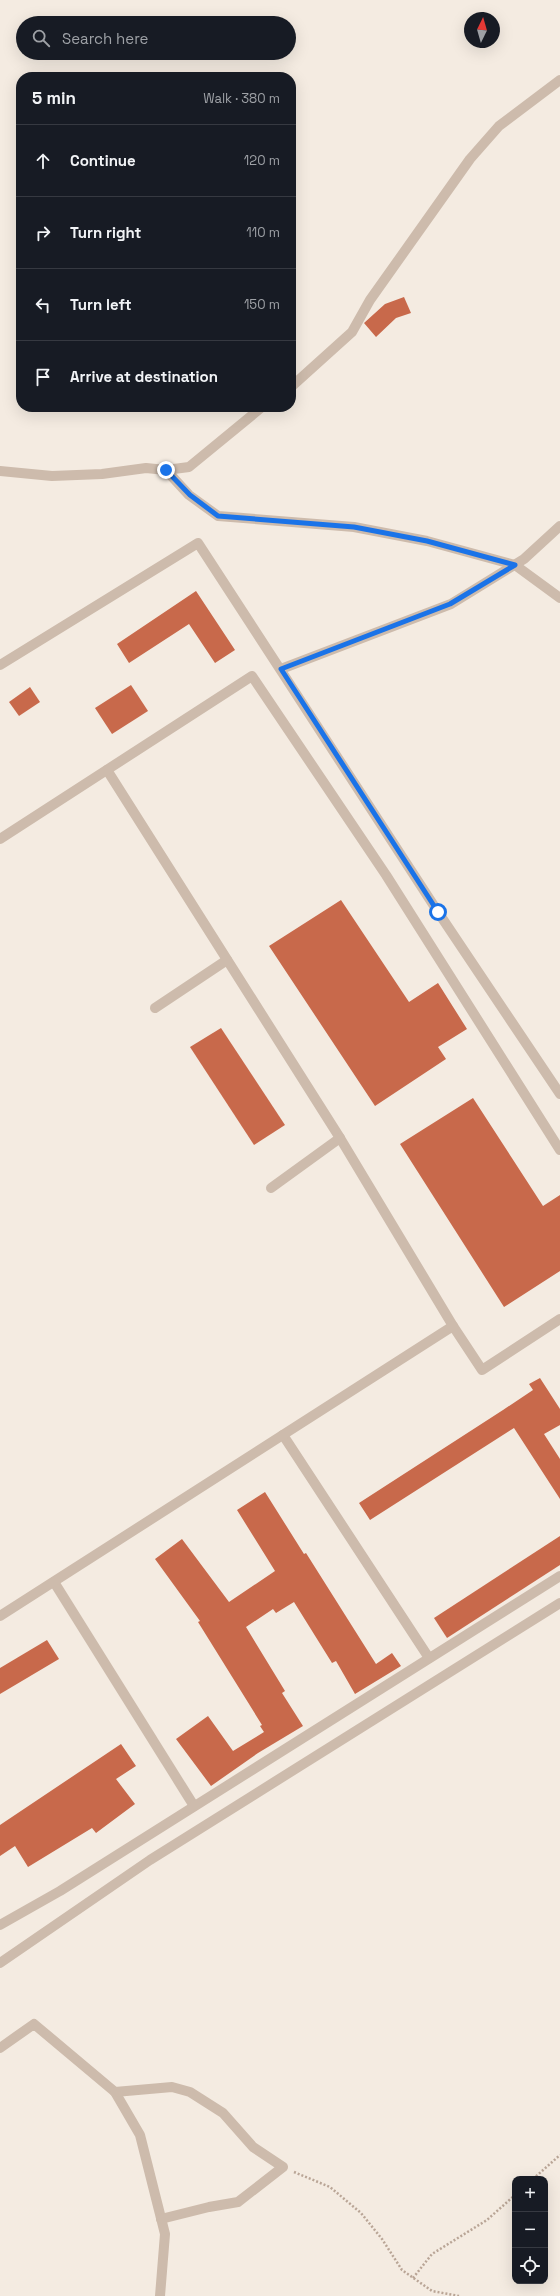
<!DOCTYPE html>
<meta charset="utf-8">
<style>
:root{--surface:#171b24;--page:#20242c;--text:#f1f3f6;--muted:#9ea1a6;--line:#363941}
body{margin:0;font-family:"Space Grotesk",sans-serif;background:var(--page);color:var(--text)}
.controls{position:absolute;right:12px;bottom:12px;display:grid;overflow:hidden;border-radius:8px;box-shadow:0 4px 16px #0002}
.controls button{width:36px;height:36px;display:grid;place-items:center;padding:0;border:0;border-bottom:1px solid var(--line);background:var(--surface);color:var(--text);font:20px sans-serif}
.compass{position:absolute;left:464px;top:12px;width:36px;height:36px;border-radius:50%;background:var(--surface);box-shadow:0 4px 16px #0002;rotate:5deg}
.stop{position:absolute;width:12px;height:12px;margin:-9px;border:3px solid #1a73e8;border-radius:50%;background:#fff}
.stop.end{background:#1a73e8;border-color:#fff;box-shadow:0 1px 4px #0008}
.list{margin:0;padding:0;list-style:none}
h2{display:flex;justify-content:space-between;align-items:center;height:52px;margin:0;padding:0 16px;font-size:17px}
h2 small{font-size:13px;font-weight:400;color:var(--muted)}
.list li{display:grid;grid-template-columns:26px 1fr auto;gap:12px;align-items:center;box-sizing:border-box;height:72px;padding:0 16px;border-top:1px solid var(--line)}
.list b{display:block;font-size:15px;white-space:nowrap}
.list em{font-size:13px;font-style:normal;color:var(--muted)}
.icon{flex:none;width:22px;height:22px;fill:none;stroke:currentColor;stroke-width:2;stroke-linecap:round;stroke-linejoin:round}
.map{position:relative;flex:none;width:560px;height:2296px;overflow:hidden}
.search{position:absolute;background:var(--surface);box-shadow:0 4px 16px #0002;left:16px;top:16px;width:280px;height:44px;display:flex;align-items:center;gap:10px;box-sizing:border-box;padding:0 14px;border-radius:22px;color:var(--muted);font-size:15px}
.panel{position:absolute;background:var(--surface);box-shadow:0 4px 16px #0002;left:16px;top:72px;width:280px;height:340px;border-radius:16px}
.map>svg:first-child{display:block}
</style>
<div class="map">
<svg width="560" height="2296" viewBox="0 0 560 2296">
<rect width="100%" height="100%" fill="#f4ebe1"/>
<g fill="#c8694b">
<path d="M404 297 411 313 396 318 376 337 364 323 385 304Z"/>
<path d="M196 591 235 650 215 663 189 624 129 663 117 644Z"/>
<path d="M131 685 148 711 112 734 95 708Z"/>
<path d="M30 687 40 702 19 716 9 702Z"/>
<path d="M341 900 409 1002 438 983 467 1029 438 1047 446 1059 375 1106 269 946Z"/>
<path d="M221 1028 285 1125 254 1145 190 1047Z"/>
<path d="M473 1098 543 1206 560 1195V1271L504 1307 400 1144Z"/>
<path d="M540 1378 560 1409V1425L544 1434 560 1459V1499L514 1428 370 1520 359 1503 503 1410 533 1390 529 1384Z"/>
<path d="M265 1492 304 1554 306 1553 376 1664 392 1653 401 1666 355 1694 336 1661 332 1663 294 1602 276 1613 273 1609 246 1627 285 1691 282 1693 303 1726 258 1753 211 1786 176 1739 208 1716 233 1751 264 1732 260 1726 262 1725 198 1622 200 1621 155 1559 182 1539 229 1602 275 1571 237 1510Z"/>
<path d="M560 1536V1565L447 1638 434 1618Z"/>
<path d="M47 1640 59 1659 0 1694V1668Z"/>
<path d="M121 1744 136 1766 116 1779 135 1804 96 1833 92 1828 28 1867 15 1846 0 1856V1825Z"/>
</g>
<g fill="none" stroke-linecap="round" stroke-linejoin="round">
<g stroke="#b9a596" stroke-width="2.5" stroke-dasharray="2 2" stroke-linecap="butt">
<path d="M294 2172 330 2187 361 2213 382 2239 402 2270 432 2291 459 2296"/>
<path d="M533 2179 560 2155"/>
<path d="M413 2278 432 2254 487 2220 515 2195"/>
</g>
<g stroke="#cdbbac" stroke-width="10">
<path d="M291 387 352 332 370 300 470 159 499 126 560 80"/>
<path d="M166 470 189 467 262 407"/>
<path d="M0 471 52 476 102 474 146 468 166 470 189 495 218 516 354 527 427 541 515 565 560 598"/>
<path d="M0 665 198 543 438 912 560 1094"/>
<path d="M281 669 451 604 524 559 560 526"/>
<path d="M107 770 340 1138 453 1326"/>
<path d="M0 839 252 676 386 875 560 1150"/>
<path d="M155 1008 227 960"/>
<path d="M271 1188 340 1138"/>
<path d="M283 1435 429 1658"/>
<path d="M54 1582 194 1806"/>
<path d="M0 1616 453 1326 482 1370 560 1319"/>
<path d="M0 1925 60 1891 560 1576"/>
<path d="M0 1963 150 1860 560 1603"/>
<path d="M0 2048 34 2024 115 2092 140 2135 165 2234 160 2296"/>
<path d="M115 2092 172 2087 190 2092 223 2113 253 2147 283 2167 238 2202 209 2207 161 2219"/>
</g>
</g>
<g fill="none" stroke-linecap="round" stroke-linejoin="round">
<path stroke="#1a73e8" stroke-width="5" d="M166 470 190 495 218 516 354 527 427 541 515 565 450 604 281 669 438 912"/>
</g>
</svg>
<div class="controls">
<button>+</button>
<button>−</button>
<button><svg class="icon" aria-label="locate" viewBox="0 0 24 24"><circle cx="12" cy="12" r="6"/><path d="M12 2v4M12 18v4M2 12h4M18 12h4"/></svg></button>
</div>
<svg class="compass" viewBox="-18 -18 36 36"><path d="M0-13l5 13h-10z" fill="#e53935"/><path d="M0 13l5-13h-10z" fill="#9ea1a6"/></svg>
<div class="stop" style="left:438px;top:912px"></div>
<div class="stop end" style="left:166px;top:470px"></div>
<div class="search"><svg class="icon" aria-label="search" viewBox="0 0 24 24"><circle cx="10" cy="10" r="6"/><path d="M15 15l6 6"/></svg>Search here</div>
<section class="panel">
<h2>5 min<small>Walk · 380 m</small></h2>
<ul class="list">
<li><svg class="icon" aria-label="ahead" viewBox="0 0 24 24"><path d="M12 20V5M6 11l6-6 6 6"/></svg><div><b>Continue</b></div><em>120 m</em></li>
<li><svg class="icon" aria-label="right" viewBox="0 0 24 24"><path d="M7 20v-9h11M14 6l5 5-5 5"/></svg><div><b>Turn right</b></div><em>110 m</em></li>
<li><svg class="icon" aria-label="left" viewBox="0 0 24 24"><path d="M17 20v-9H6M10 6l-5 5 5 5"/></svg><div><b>Turn left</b></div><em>150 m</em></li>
<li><svg class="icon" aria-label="arrive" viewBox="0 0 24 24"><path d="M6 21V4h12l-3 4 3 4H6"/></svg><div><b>Arrive at destination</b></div></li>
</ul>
</section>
</div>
